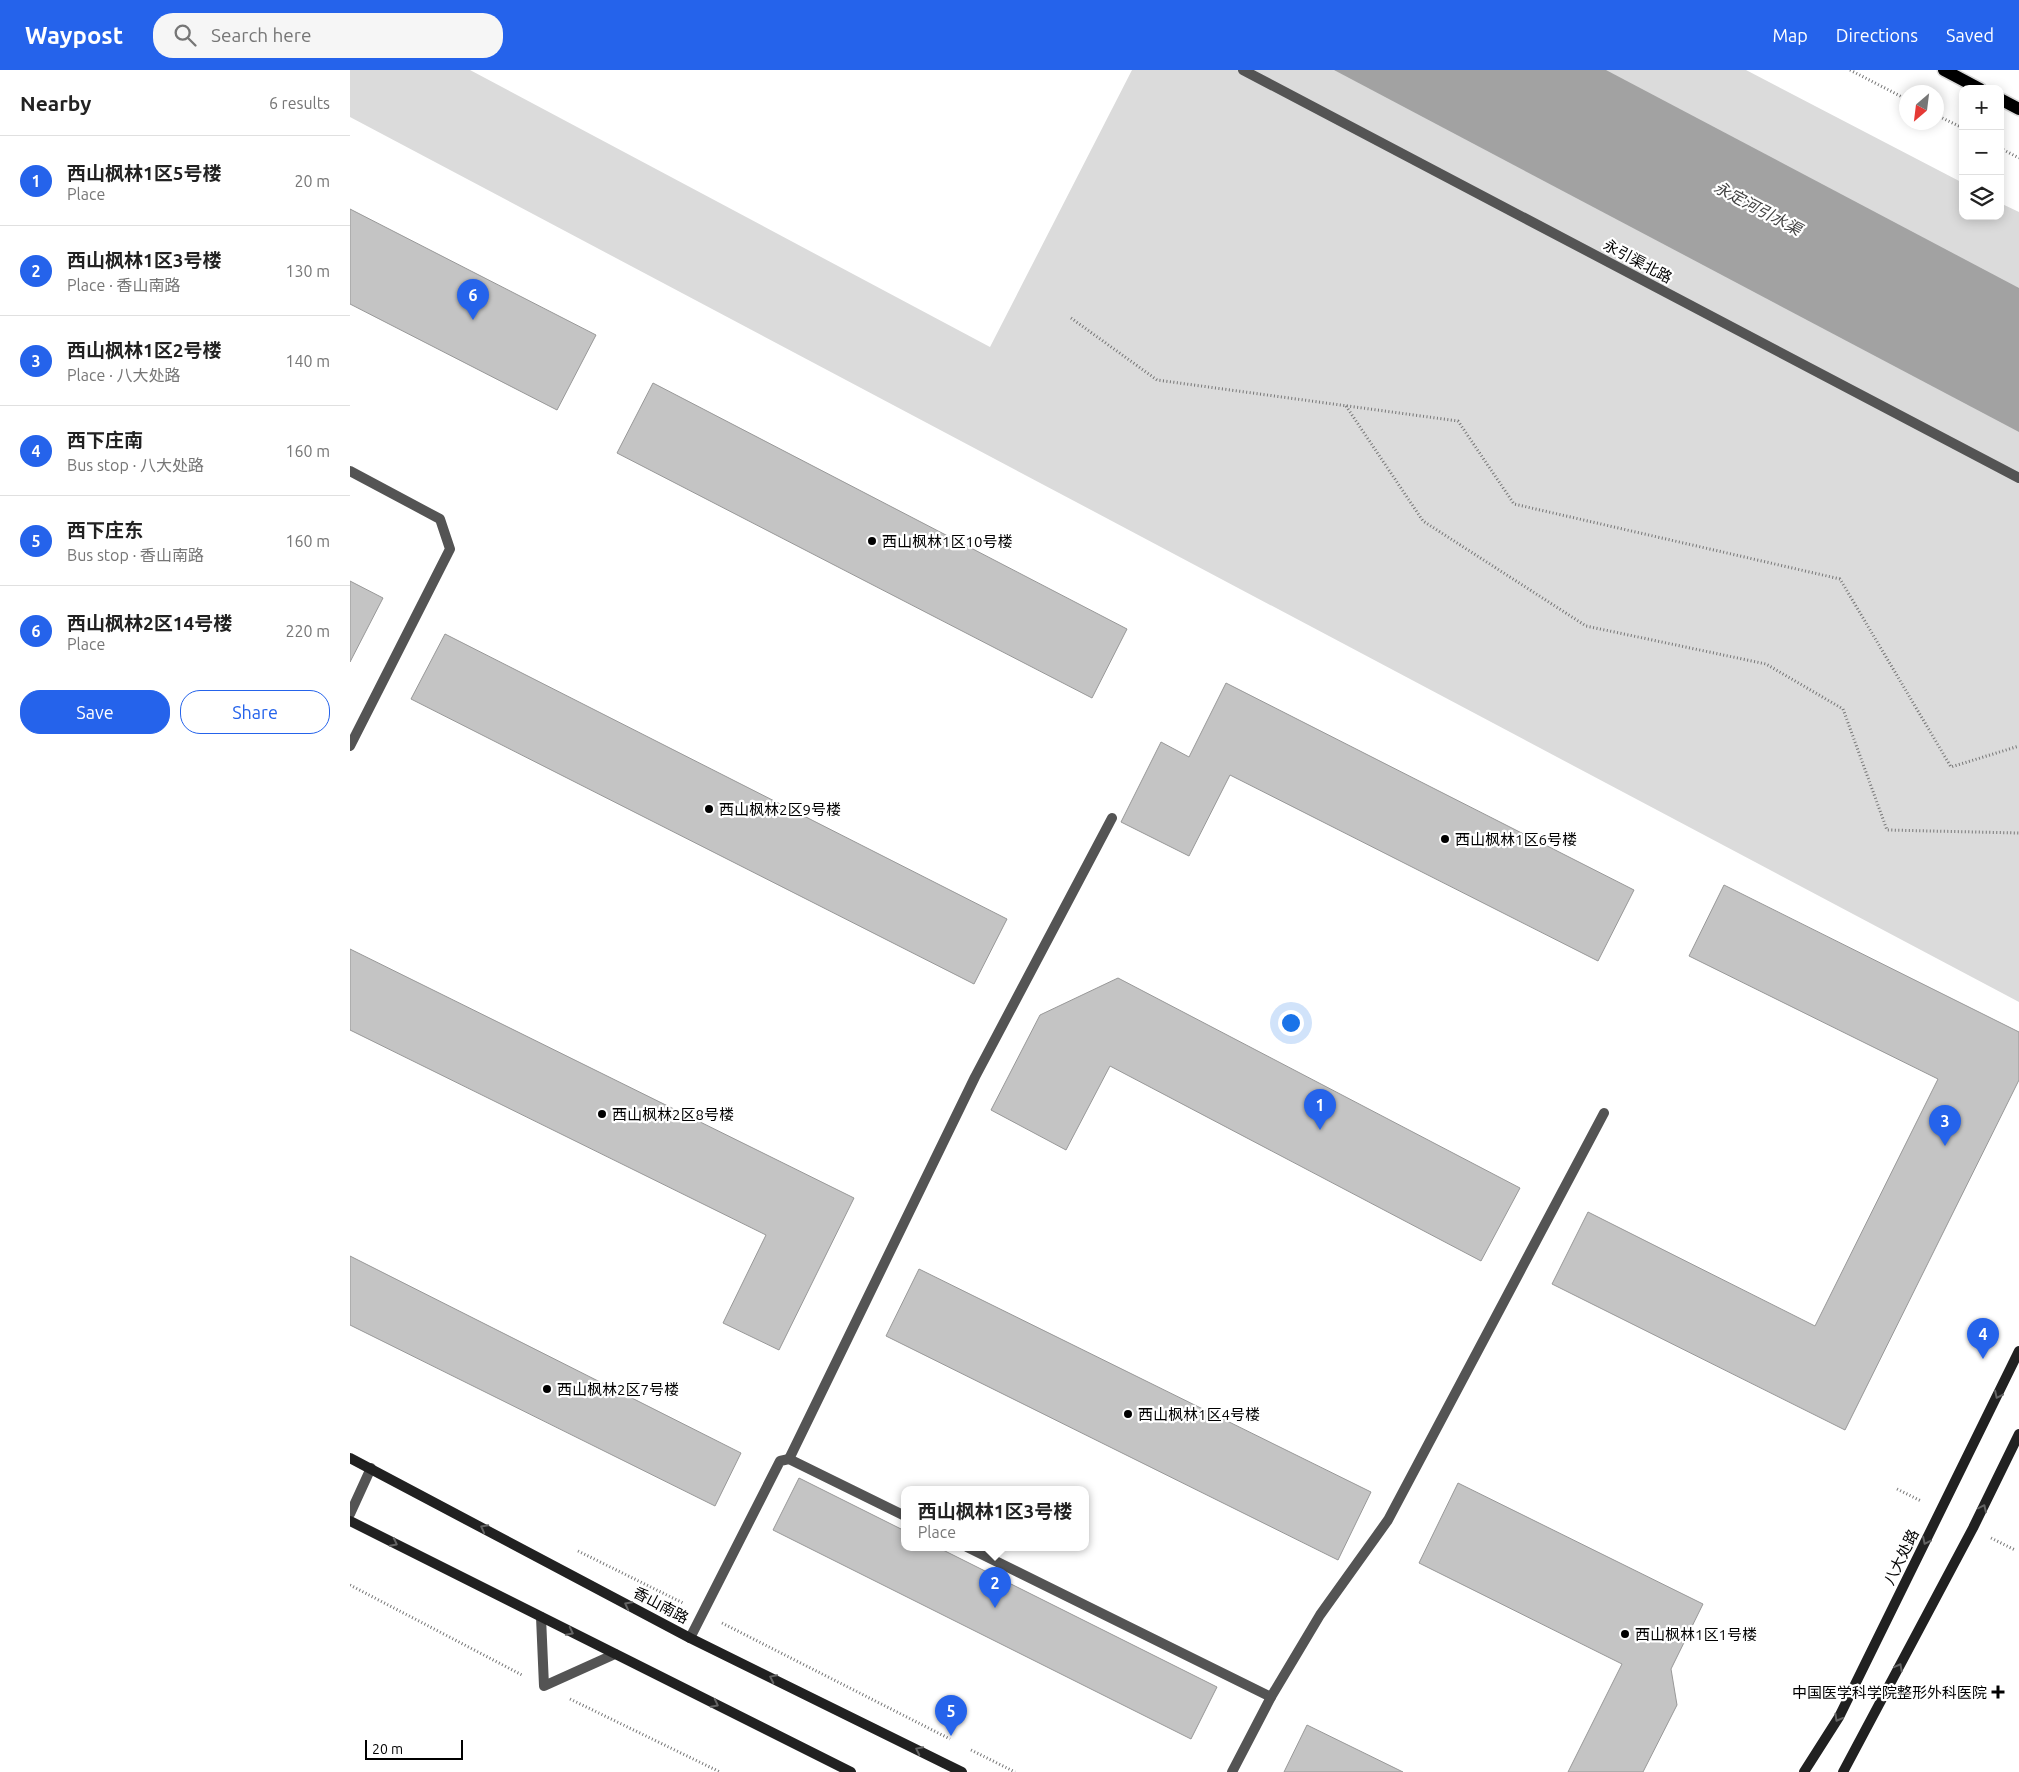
<!DOCTYPE html>
<meta charset="utf-8">
<style>
:root{--surface:#fff;--page:#f6f6f6;--text:#222;--muted:#767676;--line:#e0e0e0;--accent:#2563eb}
body{margin:0;font-family:Ubuntu,"Noto Sans SC",sans-serif;background:var(--page);color:var(--text)}
.controls{position:absolute;right:15px;top:15px;display:grid;overflow:hidden;border-radius:10px;box-shadow:0 2px 12px #0003}
.controls button{width:45px;height:45px;display:grid;place-items:center;padding:0;border:0;border-bottom:1px solid var(--line);background:var(--surface);color:var(--text);font:25px sans-serif}
.compass{position:absolute;left:1549px;top:15px;width:45px;height:45px;border-radius:50%;background:var(--surface);box-shadow:0 2px 12px #0003;rotate:208deg}
.scale{position:absolute;left:15px;bottom:12px;width:98px;box-sizing:border-box;padding-left:5px;border:2px solid #000;border-top:0;font-size:14px;line-height:18px;white-space:nowrap;color:#000;-webkit-text-stroke:4px #fff;paint-order:stroke}
.you{position:absolute;left:940px;top:952px;width:18px;height:18px;margin:-12px;border:4px solid #fff;border-radius:50%;background:#1a73e8;box-shadow:0 0 0 8px #1a73e833}
.badge{display:grid;place-items:center;width:32px;height:32px;border-radius:50%;background:var(--accent);color:#fff;font-size:16px;font-weight:700}
.pin{position:absolute;translate:-50% -41px;filter:drop-shadow(0 1px 2px #0008)}
.pin::after{content:'';position:absolute;top:26px;width:18px;height:15px;background:inherit;clip-path:polygon(0 0,100% 0,50% 100%)}
.popup{position:absolute;left:551px;top:1416px;width:188px;height:65px;box-sizing:border-box;display:grid;place-content:center;border-radius:10px;background:var(--surface);filter:drop-shadow(0 1px 4px #0005);font-size:16px;white-space:nowrap;color:var(--muted)}
.popup b{font-size:19px;color:var(--text)}
.popup::after{content:'';position:absolute;left:50%;top:100%;margin-left:-10px;border:10px solid transparent;border-top-color:var(--surface)}
.list{margin:0;padding:0;list-style:none}
h2{display:flex;justify-content:space-between;align-items:center;height:65px;margin:0;padding:0 20px;font-size:21px}
h2 small{font-size:16px;font-weight:400;color:var(--muted)}
.list li{display:grid;grid-template-columns:32px 1fr auto;gap:15px;align-items:center;box-sizing:border-box;height:90px;padding:0 20px;border-top:1px solid var(--line)}
.list b{display:block;font-size:19px;white-space:nowrap}
.list p{margin:0;font-size:16px;white-space:nowrap;color:var(--muted)}
.list em{font-size:16px;font-style:normal;color:var(--muted)}
.actions{display:flex;gap:10px;padding:15px 20px}
.actions a{flex:1;padding:11px 0;border:1px solid var(--accent);border-radius:20px;text-align:center;font-size:18px;color:var(--accent)}
.actions .main{background:var(--accent);color:#fff}
.icon{flex:none;width:28px;height:28px;fill:none;stroke:currentColor;stroke-width:2;stroke-linecap:round;stroke-linejoin:round}
.map{position:relative;flex:none;width:1669px;height:1702px;overflow:hidden}
header{display:flex;align-items:center;gap:30px;box-sizing:border-box;height:70px;padding:0 25px;background:var(--accent);color:#fff}
header strong{font-size:24px}
nav{display:flex;gap:28px;margin-inline-start:auto;font-size:18px}
.search{width:350px;height:45px;background:var(--page);display:flex;align-items:center;gap:12px;box-sizing:border-box;padding:0 18px;border-radius:20px;color:var(--muted);font-size:19px}
main{display:flex}
aside{flex:1;background:var(--surface)}
.map>svg:first-child{display:block}
</style>
<header>
<strong>Waypost</strong>
<div class="search"><svg class="icon" aria-label="search" viewBox="0 0 24 24"><circle cx="10" cy="10" r="6"/><path d="M15 15l6 6"/></svg>Search here</div>
<nav><a>Map</a><a>Directions</a><a>Saved</a></nav>
</header>
<main>
<aside>
<h2>Nearby<small>6 results</small></h2>
<ul class="list">
<li><span class="badge">1</span><div><b>西山枫林1区5号楼</b><p>Place</p></div><em>20 m</em></li>
<li><span class="badge">2</span><div><b>西山枫林1区3号楼</b><p>Place · 香山南路</p></div><em>130 m</em></li>
<li><span class="badge">3</span><div><b>西山枫林1区2号楼</b><p>Place · 八大处路</p></div><em>140 m</em></li>
<li><span class="badge">4</span><div><b>西下庄南</b><p>Bus stop · 八大处路</p></div><em>160 m</em></li>
<li><span class="badge">5</span><div><b>西下庄东</b><p>Bus stop · 香山南路</p></div><em>160 m</em></li>
<li><span class="badge">6</span><div><b>西山枫林2区14号楼</b><p>Place</p></div><em>220 m</em></li>
</ul>
<div class="actions"><a class="main">Save</a><a>Share</a></div>
</aside>
<div class="map">
<svg width="1669" height="1702" viewBox="0 0 1669 1702">
<rect width="100%" height="100%" fill="#fff"/>
<path fill="#dbdbdb" d="M0 0H120L640 277 782 0H1396L1613 113V146H1650V133L1669 142V932L0 47Z"/>
<path fill="#a2a2a2" d="M984 0H1256L1669 218V362Z"/>
<g fill="#c4c4c4" stroke="#989898">
<path d="M0 139 246 265 207 340 0 234Z"/>
<path d="M303 313 777 559 742 628 267 383Z"/>
<path d="M0 511 33 528 0 592Z"/>
<path d="M95 564 657 849 624 914 61 629Z"/>
<path d="M876 613 1284 820 1248 891 880 705 839 786 771 752 811 672 839 687Z"/>
<path d="M1374 815 1669 962V1010L1495 1360 1202 1214 1238 1142 1465 1256 1588 1009 1339 886Z"/>
<path d="M0 879 504 1128 429 1280 373 1253 416 1165 0 960Z"/>
<path d="M768 908 1170 1118 1131 1191 760 996 716 1080 641 1040 690 945Z"/>
<path d="M0 1186 391 1383 365 1436 0 1255Z"/>
<path d="M569 1199 1021 1422 988 1490 536 1266Z"/>
<path d="M449 1408 555 1461V1477H587L867 1617 841 1669 423 1460Z"/>
<path d="M1108 1413 1353 1534 1321 1599 1327 1635 1293 1702H1218L1272 1594 1069 1493Z"/>
<path d="M957 1655 1053 1702H934Z"/>
</g>
<g fill="none" stroke-linecap="round" stroke-linejoin="round">
<defs>
<g id="primary">
<path d="M1594 0 1630 19"/>
<path d="M1650 29 1669 39"/>
</g>
</defs>
<use href="#primary" stroke="#dbdbdb" stroke-width="15"/>
<g stroke="#767676" stroke-width="3" stroke-dasharray="1 2.5" stroke-linecap="butt">
<path d="M1500 0 1556 29"/>
<path d="M1586 45 1613 58"/>
<path d="M1650 78 1669 88"/>
<path d="M721 248 807 310 1108 351 1164 434 1490 509 1601 697 1669 676"/>
<path d="M996 336 1073 451 1236 556 1416 594 1493 639 1537 760 1669 763"/>
<path d="M1547 1419 1571 1431"/>
<path d="M1641 1468 1665 1480"/>
<path d="M228 1481 333 1533"/>
<path d="M0 1515 172 1605"/>
<path d="M372 1553 600 1669"/>
<path d="M220 1629 370 1702"/>
<path d="M621 1680 665 1702"/>
</g>
<g stroke="#545454" stroke-width="10">
<path d="M893 0 1669 408"/>
<path d="M0 401 90 449 100 479 0 676"/>
<path d="M439 1389 625 1007 762 748"/>
<path d="M0 1444 21 1398"/>
<path d="M617 1477 921 1627"/>
<path d="M191 1547 194 1616 265 1584"/>
<path d="M340 1568 430 1391 439 1389 555 1446"/>
<path d="M882 1702 921 1627 970 1545 1038 1450 1254 1043"/>
</g>
<g stroke="#212121" stroke-width="10">
<path d="M0 1388 340 1568 612 1702"/>
<path d="M0 1451 501 1702"/>
<path d="M1454 1702 1489 1647 1669 1281"/>
<path d="M1493 1702 1623 1458 1669 1364"/>
</g>
<use href="#primary" stroke="#000" stroke-width="12"/>
</g>
<defs><path id="oneway-chevron" d="M-2-3.5L2.5 0L-2 3.5" fill="none" stroke-width="1.6" stroke-linecap="round" stroke-linejoin="round" transform="scale(1.25)"/></defs>
<g stroke="#646464">
<use href="#oneway-chevron" transform="translate(1648 1325) rotate(116)"/>
<use href="#oneway-chevron" transform="translate(1633 1438) rotate(-64)"/>
<use href="#oneway-chevron" transform="translate(134 1458) rotate(-152)"/>
<use href="#oneway-chevron" transform="translate(1576 1471) rotate(116)"/>
<use href="#oneway-chevron" transform="translate(44 1473) rotate(27)"/>
<use href="#oneway-chevron" transform="translate(278 1535) rotate(-152)"/>
<use href="#oneway-chevron" transform="translate(220 1562) rotate(27)"/>
<use href="#oneway-chevron" transform="translate(1549 1597) rotate(-62)"/>
<use href="#oneway-chevron" transform="translate(423 1608) rotate(-154)"/>
<use href="#oneway-chevron" transform="translate(365 1634) rotate(27)"/>
<use href="#oneway-chevron" transform="translate(1488 1648) rotate(120)"/>
<use href="#oneway-chevron" transform="translate(569 1680) rotate(-154)"/>
</g>
<g fill="#000" stroke="#fff" stroke-width="2">
<circle cx="522" cy="471" r="5"/>
<circle cx="359" cy="739" r="5"/>
<circle cx="1095" cy="769" r="5"/>
<circle cx="252" cy="1044" r="5"/>
<circle cx="197" cy="1319" r="5"/>
<circle cx="778" cy="1344" r="5"/>
<circle cx="1275" cy="1564" r="5"/>
<path d="M1645.5 1614.5h5v5h5v5h-5v5h-5v-5h-5v-5h5z"/>
</g>
<g text-anchor="middle" dominant-baseline="central" stroke-width="4.5" stroke-linejoin="round" paint-order="stroke">
<g font-size="15" fill="#000" stroke="#fff">
<text transform="translate(1288 191) rotate(28)">永引渠北路</text>
<text transform="translate(1551 1487) rotate(-64)">八大处路</text>
<text transform="translate(311 1535) rotate(28)">香山南路</text>
</g>
<g font-size="15" fill="#000" stroke="#fff" text-anchor="start">
<text x="532" y="471">西山枫林1区10号楼</text>
<text x="369" y="739">西山枫林2区9号楼</text>
<text x="1105" y="769">西山枫林1区6号楼</text>
<text x="262" y="1044">西山枫林2区8号楼</text>
<text x="207" y="1319">西山枫林2区7号楼</text>
<text x="788" y="1344">西山枫林1区4号楼</text>
<text x="1285" y="1564">西山枫林1区1号楼</text>
<text x="1637" y="1622" text-anchor="end">中国医学科学院整形外科医院</text>
</g>
<g font-size="16" font-style="italic" fill="#434343" stroke="#fff">
<text transform="translate(1408 138) rotate(28)">永定河引水渠</text>
</g>
</g>
</svg>
<div class="controls">
<button>+</button>
<button>−</button>
<button><svg class="icon" aria-label="layers" viewBox="0 0 24 24"><path d="M12 4l9 5-9 5-9-5zM3 14l9 5 9-5"/></svg></button>
</div>
<svg class="compass" viewBox="-18 -18 36 36"><path d="M0-13l5 13h-10z" fill="#e53935"/><path d="M0 13l5-13h-10z" fill="#767676"/></svg>
<div class="scale">20 m</div>
<div class="you"></div>
<div class="pin badge" style="left:970px;top:1060px">1</div>
<div class="pin badge" style="left:645px;top:1538px">2</div>
<div class="popup"><b>西山枫林1区3号楼</b>Place</div>
<div class="pin badge" style="left:1595px;top:1076px">3</div>
<div class="pin badge" style="left:1633px;top:1289px">4</div>
<div class="pin badge" style="left:601px;top:1666px">5</div>
<div class="pin badge" style="left:123px;top:250px">6</div>
</div>
</main>
